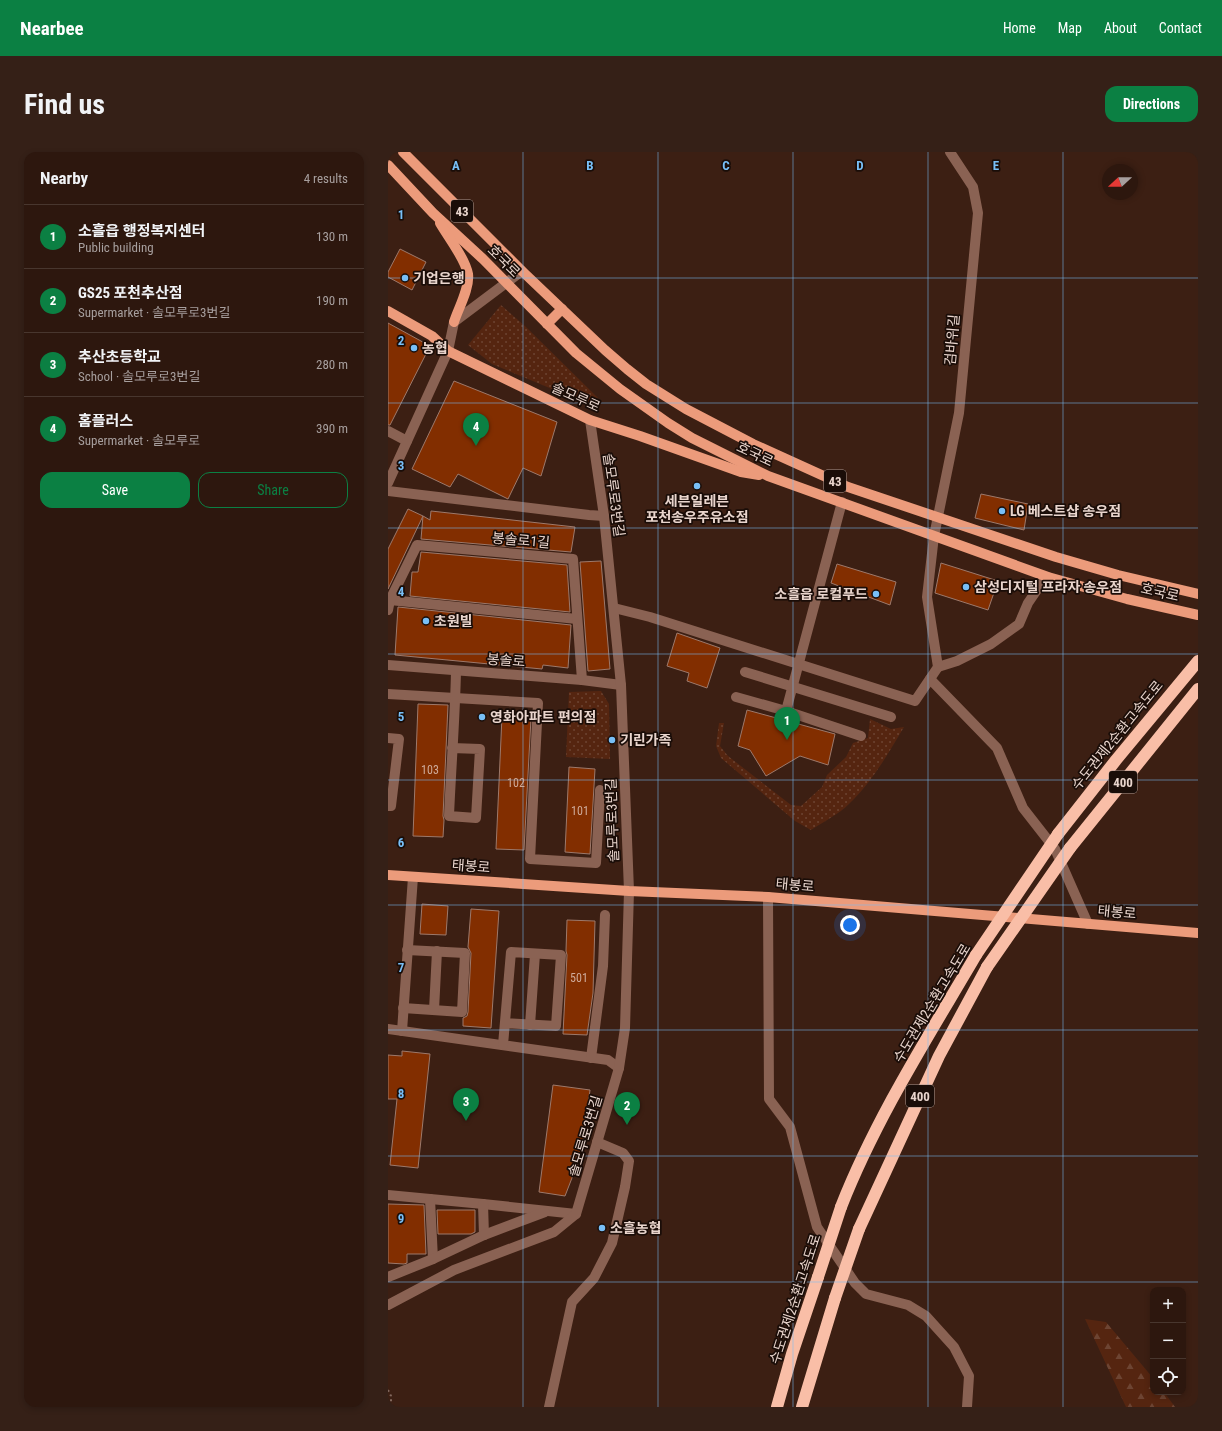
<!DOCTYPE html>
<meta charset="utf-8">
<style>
:root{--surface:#2d170e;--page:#352017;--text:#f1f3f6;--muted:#a79f9e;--line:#48362e;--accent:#0b8043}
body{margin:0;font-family:"Roboto Condensed","Noto Sans KR",sans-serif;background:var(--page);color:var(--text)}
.controls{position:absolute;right:12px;bottom:12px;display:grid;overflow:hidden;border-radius:8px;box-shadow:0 2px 6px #0003}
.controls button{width:36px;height:36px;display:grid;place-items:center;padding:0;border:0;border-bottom:1px solid var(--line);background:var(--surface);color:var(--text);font:20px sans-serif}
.compass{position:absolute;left:714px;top:12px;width:36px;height:36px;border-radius:50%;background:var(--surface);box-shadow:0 2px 6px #0003;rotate:249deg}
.you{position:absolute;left:462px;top:773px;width:14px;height:14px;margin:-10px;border:3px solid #fff;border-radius:50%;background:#1a73e8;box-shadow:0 0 0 6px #1a73e833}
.badge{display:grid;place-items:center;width:26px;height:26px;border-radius:50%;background:var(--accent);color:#fff;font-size:13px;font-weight:700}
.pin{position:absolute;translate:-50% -33px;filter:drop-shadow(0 1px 2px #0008)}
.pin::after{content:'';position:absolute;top:21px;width:14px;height:12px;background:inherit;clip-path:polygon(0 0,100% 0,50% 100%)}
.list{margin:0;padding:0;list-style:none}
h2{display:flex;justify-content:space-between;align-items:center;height:52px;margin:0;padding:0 16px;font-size:17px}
h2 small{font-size:13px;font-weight:400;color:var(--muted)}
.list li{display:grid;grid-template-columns:26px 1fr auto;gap:12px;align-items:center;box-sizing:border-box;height:64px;padding:0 16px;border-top:1px solid var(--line)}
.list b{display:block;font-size:15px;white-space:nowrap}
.list p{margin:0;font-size:13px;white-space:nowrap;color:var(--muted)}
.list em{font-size:13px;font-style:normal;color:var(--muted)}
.actions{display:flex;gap:8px;padding:12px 16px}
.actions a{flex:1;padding:9px 0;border:1px solid var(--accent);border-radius:12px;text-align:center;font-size:14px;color:var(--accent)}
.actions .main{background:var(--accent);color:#fff}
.icon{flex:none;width:22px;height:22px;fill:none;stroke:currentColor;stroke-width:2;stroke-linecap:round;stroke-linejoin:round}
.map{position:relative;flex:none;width:810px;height:1255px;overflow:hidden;border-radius:12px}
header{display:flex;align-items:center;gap:24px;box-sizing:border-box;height:56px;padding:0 20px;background:var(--accent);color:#fff}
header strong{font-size:19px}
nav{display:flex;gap:22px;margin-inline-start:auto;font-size:14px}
.intro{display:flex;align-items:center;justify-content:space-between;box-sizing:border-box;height:96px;padding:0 24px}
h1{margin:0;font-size:28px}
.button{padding:10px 18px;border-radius:12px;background:var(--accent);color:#fff;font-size:14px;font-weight:700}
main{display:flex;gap:24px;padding:0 24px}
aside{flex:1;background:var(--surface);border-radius:12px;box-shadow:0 2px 6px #0003}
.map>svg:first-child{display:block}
</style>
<header>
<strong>Nearbee</strong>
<nav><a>Home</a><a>Map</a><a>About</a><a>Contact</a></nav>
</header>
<div class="intro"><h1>Find us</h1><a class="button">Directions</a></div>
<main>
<aside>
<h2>Nearby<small>4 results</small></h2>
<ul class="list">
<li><span class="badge">1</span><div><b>소흘읍 행정복지센터</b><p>Public building</p></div><em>130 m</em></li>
<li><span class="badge">2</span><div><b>GS25 포천추산점</b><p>Supermarket · 솔모루로3번길</p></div><em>190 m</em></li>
<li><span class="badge">3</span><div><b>추산초등학교</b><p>School · 솔모루로3번길</p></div><em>280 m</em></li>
<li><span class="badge">4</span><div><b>홈플러스</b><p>Supermarket · 솔모루로</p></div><em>390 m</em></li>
</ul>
<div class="actions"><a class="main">Save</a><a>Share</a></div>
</aside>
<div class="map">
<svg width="810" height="1255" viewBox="0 0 810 1255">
<defs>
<pattern id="grass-dots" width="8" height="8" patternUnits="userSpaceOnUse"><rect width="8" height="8" fill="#552510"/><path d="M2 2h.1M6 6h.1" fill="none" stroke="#6d4432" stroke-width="1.8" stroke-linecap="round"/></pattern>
<pattern id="forest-firs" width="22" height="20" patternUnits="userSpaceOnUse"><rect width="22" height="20" fill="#552510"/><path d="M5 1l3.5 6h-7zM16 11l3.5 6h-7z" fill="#6d4432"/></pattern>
</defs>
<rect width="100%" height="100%" fill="#3c1f13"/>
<g fill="url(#grass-dots)">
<path d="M113 153 138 175 210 246 205 254 104 212 80 193Z"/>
<path d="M213 539 221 552 222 607 178 605 181 540Z"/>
<path d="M482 567 503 577 516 575C500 602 484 630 461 652 451 662 435 670 423 678L407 669 333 606 328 594 331 571H336L332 594 340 604 403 653 413 654 434 635 439 623 458 605 465 591 480 586Z"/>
</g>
<path fill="url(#forest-firs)" d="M697 1167 718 1170 765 1226V1240H776L787 1255H738Z"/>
<g fill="#822e00" stroke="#9d796b">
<path d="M12 97 38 110 24 138 0 125V120Z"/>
<path d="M0 171 42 194 2 273H0Z"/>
<path d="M66 229 169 270 153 324 135 316 120 347 70 322 62 335 24 317Z"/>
<path d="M593 342 640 352 636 378 587 366Z"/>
<path d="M20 357 35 364 0 437V397Z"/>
<path d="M43 359 187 375 183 400 33 387 35 364 42 368Z"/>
<path d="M33 400 179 413 182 460 22 444 24 420H30Z"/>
<path d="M213 409 222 517 200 519 192 410Z"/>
<path d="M553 411 610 429 600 458 547 441Z"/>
<path d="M449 412 508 430 502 453 443 431Z"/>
<path d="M10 455 183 473 180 516 155 513 154 517 7 503Z"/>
<path d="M289 481 332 496 319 536 299 529 301 521 279 514Z"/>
<path d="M30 552 60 553 55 664 56 668 55 685 25 684Z"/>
<path d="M359 558 447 582 440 613 412 604 378 624 362 598 350 594Z"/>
<path d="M114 564 143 566 136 698 108 697Z"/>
<path d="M181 615 207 617 202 702 177 700Z"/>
<path d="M34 752 60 754 58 783 32 782Z"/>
<path d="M83 757 111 759 103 876 75 874V866L79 864 80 860 83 801 80 795Z"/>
<path d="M179 768 207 769 205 841 199 883 175 882 179 803 178 799Z"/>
<path d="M14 899 42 902 30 1016 2 1013 9 947H0V903L14 904Z"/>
<path d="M165 933 202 938 194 1000 177 1044 151 1040Z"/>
<path d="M0 1052 36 1053 38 1102H19V1111L16 1112 0 1111Z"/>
<path d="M49 1058H87V1080L83 1082H50Z"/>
</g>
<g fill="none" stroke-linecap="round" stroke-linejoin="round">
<path stroke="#83695f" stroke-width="2" stroke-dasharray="2 3" stroke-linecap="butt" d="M0 1238 3 1244V1255"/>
<g stroke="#8a6253" stroke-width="10">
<path d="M0 279 19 289"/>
<path d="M0 331 60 199 66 170 134 119"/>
<path d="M0 339 201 363 216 364"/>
<path d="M454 350 398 559 473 584"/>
<path d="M2 448 189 467"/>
<path d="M226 456 262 465 527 549 550 515 539 445 546 384 571 261 590 61 585 35 562 0"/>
<path d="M0 458 2 448 29 393 185 407 194 528"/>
<path d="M0 513 194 528 233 533"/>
<path d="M550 515 569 509 603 492 631 472 640 451 653 432 660 425"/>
<path d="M357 520 503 565"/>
<path d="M542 527 609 596 635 656 667 697 700 772"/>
<path d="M0 542 150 551 142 707 208 711 212 638"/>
<path d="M348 545 398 559"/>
<path d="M0 586 11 587 3 654H0"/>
<path d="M64 596 92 597 88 666 61 664C63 616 67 567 68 519"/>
<path d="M380 745 381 947 402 975 429 1075 467 1131 478 1142 520 1153 538 1164 566 1195 581 1224 579 1255"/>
<path d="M15 856 74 860 77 801 19 798"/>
<path d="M46 858 49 799"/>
<path d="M142 873 147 802"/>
<path d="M0 877 220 908 231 916"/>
<path d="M14 879 25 725"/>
<path d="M115 893 123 800 173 803 168 874 117 871"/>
<path d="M203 906 215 814 217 763"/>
<path d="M0 1043 95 1052 188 1062"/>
<path d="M42 1047 45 1107"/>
<path d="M95 1052 96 1083"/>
<path d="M0 1125 45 1107 96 1083 157 1060"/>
<path d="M0 1153 66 1118 166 1080 188 1062 231 916 237 876 241 739 233 533 216 364 202 268"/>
<path d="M161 1255 184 1150 206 1126 224 1091 237 1035 241 1009 235 1001 209 990"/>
</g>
<g stroke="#ec9b7b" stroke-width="10">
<path d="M15 0 134 119 217 198 239 217 258 232 298 257 365 292 460 335 668 405 730 423 810 442"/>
<path d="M0 13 45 61 95 107 188 201 232 237 280 271 304 286 380 324 660 425 739 447 810 463"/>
<path d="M52 71C60 85 77 106 80 122 82 136 70 157 66 170"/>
<path d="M0 159 44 184 60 199 202 268 252 284 353 320 371 323"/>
<path d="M159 172 174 157"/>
<path d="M0 723 241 739 380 745 810 781"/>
</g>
<g stroke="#f9bea7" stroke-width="12">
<path d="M670 682 728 608 810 509"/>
<path d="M682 696 810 537"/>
<path d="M453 1055C488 966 540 885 588 803"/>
<path d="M471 1077 551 904 599 815"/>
<path d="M389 1255 404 1202 430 1125"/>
<path d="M414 1255 447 1146"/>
</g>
<g stroke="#f9bea7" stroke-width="12">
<path d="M588 803 670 682"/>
<path d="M599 815 682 696"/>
<path d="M430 1125 453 1055"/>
<path d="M447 1146 471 1077"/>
</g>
</g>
<path fill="none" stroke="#78bff7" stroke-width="1" stroke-opacity="0.55" d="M135 0V1255M270 0V1255M405 0V1255M540 0V1255M675 0V1255M0 126H810M0 251H810M0 376H810M0 502H810M0 628H810M0 753H810M0 878H810M0 1004H810M0 1130H810"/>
<g fill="#78bff7" stroke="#1a0d08" stroke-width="1.5">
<circle cx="17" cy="126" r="4"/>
<circle cx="26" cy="196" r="4"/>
<circle cx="309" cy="334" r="4"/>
<circle cx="614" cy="359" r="4"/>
<circle cx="578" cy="435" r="4"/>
<circle cx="488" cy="442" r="4"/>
<circle cx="38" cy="469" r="4"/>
<circle cx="94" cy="565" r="4"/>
<circle cx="224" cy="588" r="4"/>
<circle cx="214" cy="1076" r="4"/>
</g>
<g text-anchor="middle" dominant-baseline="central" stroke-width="3.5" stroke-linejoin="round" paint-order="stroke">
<g font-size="12" fill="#cfab9a">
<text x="42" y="618">103</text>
<text x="128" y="631">102</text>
<text x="192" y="659">101</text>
<text x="191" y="826">501</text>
</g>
<g fill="#1a0d08" stroke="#ab9992" stroke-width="1">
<rect x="63" y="48" width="22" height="22" rx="3"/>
<rect x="436" y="318" width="22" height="22" rx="3"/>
<rect x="721" y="619" width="28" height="22" rx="3"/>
<rect x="518" y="933" width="28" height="22" rx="3"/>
</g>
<g font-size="13" font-weight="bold" fill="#e9d5cd">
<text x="74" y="59">43</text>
<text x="447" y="329">43</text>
<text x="735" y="630">400</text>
<text x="532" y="944">400</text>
</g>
<g font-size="14" fill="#e9d5cd" stroke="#1a0d08">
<text transform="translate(116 109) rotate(45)">호국로</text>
<text transform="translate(564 188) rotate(-85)">검바위길</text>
<text transform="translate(188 245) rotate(24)">솔모루로</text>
<text transform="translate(367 302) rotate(25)">호국로</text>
<text transform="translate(226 343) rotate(82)">솔모루로3번길</text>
<text transform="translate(133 388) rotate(5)">봉솔로1길</text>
<text transform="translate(772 440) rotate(13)">호국로</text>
<text transform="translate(118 508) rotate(4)">봉솔로</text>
<text transform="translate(729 583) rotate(-51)">수도권제2순환고속도로</text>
<text transform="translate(224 668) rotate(-92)">솔모루로3번길</text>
<text transform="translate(83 714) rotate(4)">태봉로</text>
<text transform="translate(407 733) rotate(5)">태봉로</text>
<text transform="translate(729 760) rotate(5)">태봉로</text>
<text transform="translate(544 851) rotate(-59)">수도권제2순환고속도로</text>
<text transform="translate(197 984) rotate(-73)">솔모루로3번길</text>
<text transform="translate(407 1147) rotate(-72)">수도권제2순환고속도로</text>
</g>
<g font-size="14" font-weight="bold" fill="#e9d5cd" stroke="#1a0d08" text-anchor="start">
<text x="25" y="126">기업은행</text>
<text x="34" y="196">농협</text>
<text x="309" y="349" text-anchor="middle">세븐일레븐<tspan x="309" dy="16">포천송우주유소점</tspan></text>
<text x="622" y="359">LG 베스트샵 송우점</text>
<text x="586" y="435">삼성디지털 프라자 송우점</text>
<text x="480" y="442" text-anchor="end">소흘읍 로컬푸드</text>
<text x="46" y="469">초원빌</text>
<text x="102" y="565">영화아파트 편의점</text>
<text x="232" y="588">기린가족</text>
<text x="222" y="1076">소흘농협</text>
</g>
</g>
<g font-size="13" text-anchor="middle" font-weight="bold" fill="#78bff7" stroke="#1a0d08" stroke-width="3.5" stroke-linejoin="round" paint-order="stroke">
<text x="68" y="18">A</text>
<text x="202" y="18">B</text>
<text x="338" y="18">C</text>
<text x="472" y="18">D</text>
<text x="608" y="18">E</text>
<text x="13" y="67">1</text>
<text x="13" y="193">2</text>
<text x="13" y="318">3</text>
<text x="13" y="444">4</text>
<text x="13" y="569">5</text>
<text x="13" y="695">6</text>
<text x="13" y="820">7</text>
<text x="13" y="946">8</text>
<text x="13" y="1071">9</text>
</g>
</svg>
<div class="controls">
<button>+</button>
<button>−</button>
<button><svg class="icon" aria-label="locate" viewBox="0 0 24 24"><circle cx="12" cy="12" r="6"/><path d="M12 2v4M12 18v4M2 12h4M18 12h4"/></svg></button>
</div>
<svg class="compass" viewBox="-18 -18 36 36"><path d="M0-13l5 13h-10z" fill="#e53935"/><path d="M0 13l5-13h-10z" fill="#a79f9e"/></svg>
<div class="you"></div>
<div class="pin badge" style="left:399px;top:588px">1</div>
<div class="pin badge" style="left:239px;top:973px">2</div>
<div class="pin badge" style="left:78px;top:969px">3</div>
<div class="pin badge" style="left:88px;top:294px">4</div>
</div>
</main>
